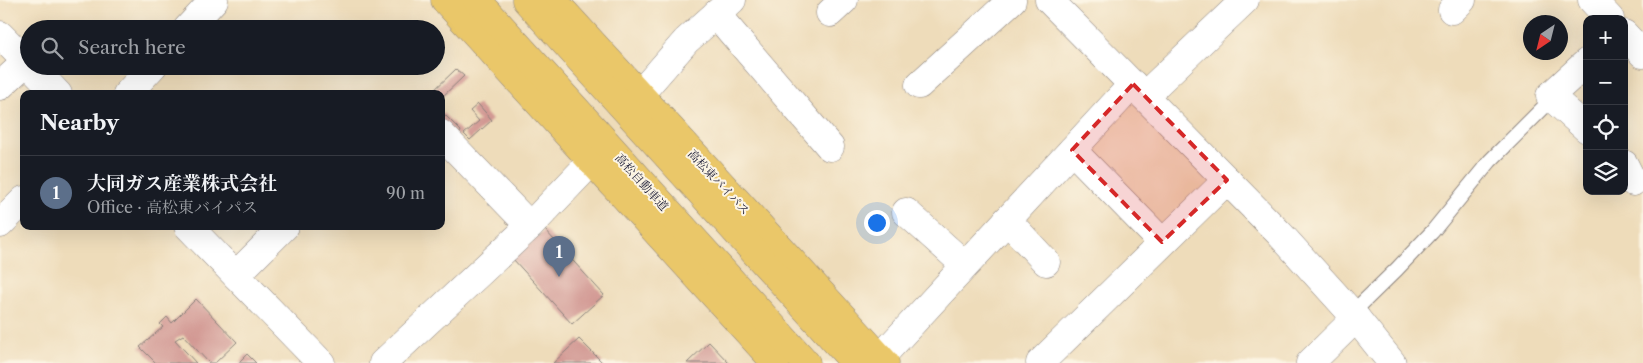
<!DOCTYPE html>
<meta charset="utf-8">
<style>
:root{--surface:#171b24;--page:#20242c;--text:#f1f3f6;--muted:#9ea1a6;--line:#363941;--accent:#0b8043}
body{margin:0;font-family:"Libre Caslon Text","Noto Serif JP",serif;background:var(--page);color:var(--text)}
.controls{position:absolute;right:15px;top:15px;display:grid;overflow:hidden;border-radius:10px;box-shadow:0 5px 20px #0002}
.controls button{width:45px;height:45px;display:grid;place-items:center;padding:0;border:0;border-bottom:1px solid var(--line);background:var(--surface);color:var(--text);font:25px sans-serif}
.compass{position:absolute;left:1523px;top:15px;width:45px;height:45px;border-radius:50%;background:var(--surface);box-shadow:0 5px 20px #0002;rotate:215deg}
.you{position:absolute;left:876px;top:222px;width:18px;height:18px;margin:-12px;border:4px solid #fff;border-radius:50%;background:#1a73e8;box-shadow:0 0 0 8px #1a73e833}
.badge{display:grid;place-items:center;width:32px;height:32px;border-radius:50%;background:var(--accent);color:#fff;font-size:16px;font-weight:700}
.pin{position:absolute;translate:-50% -41px;filter:drop-shadow(0 1px 2px #0008)}
.pin::after{content:'';position:absolute;top:26px;width:18px;height:15px;background:inherit;clip-path:polygon(0 0,100% 0,50% 100%)}
.list{margin:0;padding:0;list-style:none}
h2{display:flex;justify-content:space-between;align-items:center;height:65px;margin:0;padding:0 20px;font-size:21px}
h2 small{font-size:16px;font-weight:400;color:var(--muted)}
.list li{display:grid;grid-template-columns:32px 1fr auto;gap:15px;align-items:center;box-sizing:border-box;height:75px;padding:0 20px;border-top:1px solid var(--line)}
.list b{display:block;font-size:19px;white-space:nowrap}
.list p{margin:0;font-size:16px;white-space:nowrap;color:var(--muted)}
.list em{font-size:16px;font-style:normal;color:var(--muted)}
.icon{flex:none;width:28px;height:28px;fill:none;stroke:currentColor;stroke-width:2;stroke-linecap:round;stroke-linejoin:round}
.map{position:relative;flex:none;width:1643px;height:363px;overflow:hidden}
.search{position:absolute;background:var(--surface);box-shadow:0 5px 20px #0002;left:20px;top:20px;width:425px;height:55px;display:flex;align-items:center;gap:12px;box-sizing:border-box;padding:0 18px;border-radius:28px;color:var(--muted);font-size:19px}
.panel{position:absolute;background:var(--surface);box-shadow:0 5px 20px #0002;left:20px;top:90px;width:425px;height:140px;border-radius:10px}
.map>svg:first-child{display:block}
</style>
<div class="map">
<svg width="1643" height="363" viewBox="0 0 1643 363">
<rect width="100%" height="100%" fill="#fcf5e5"/>
<filter id="ink" filterUnits="userSpaceOnUse"><feTurbulence type="fractalNoise" baseFrequency=".02" numOctaves="2"/><feDisplacementMap in="SourceGraphic" scale="10" xChannelSelector="R" yChannelSelector="G"/><feConvolveMatrix kernelMatrix="1 2 1 2 8 2 1 2 1" color-interpolation-filters="sRGB"/></filter>
<filter id="wash" filterUnits="userSpaceOnUse"><feTurbulence type="fractalNoise" baseFrequency=".0096" numOctaves="4" result="noise"/><feDisplacementMap in="SourceGraphic" scale="20" xChannelSelector="R" yChannelSelector="G"/><feGaussianBlur stdDeviation="1.12" result="paint"/><feColorMatrix in="noise" values="0 0 0 0 0 0 0 0 0 0 0 0 0 0 0 0 0 1.4 0 .05"/><feComposite in="paint" operator="in"/></filter>
<g filter="url(#wash)">
<rect width="100%" height="100%" fill="#eedcba"/>
<g id="blocks">
<g fill="#d29893">
<path d="M456 69 464 76 441 98V94H430Z"/>
<path d="M478 104 492 120 470 140 464 134 479 121 470 111Z"/>
<path d="M441 111 461 131 458 137 441 119Z"/>
<path d="M545 230 604 295 572 324 513 259Z"/>
<path d="M196 299 237 342 215 363H209L183 335 175 340 196 363H156L140 347 163 327 160 324 167 317 172 323Z"/>
<path d="M579 339 603 363H553Z"/>
<path d="M709 342 729 363H687Z"/>
<path d="M247 354 256 363H238Z"/>
</g>
</g>
</g>
<g filter="url(#ink)">
<use href="#blocks" fill-opacity="0" stroke="#887f7a" stroke-width="1"/>
<g fill="none" stroke-linecap="round" stroke-linejoin="round">
<defs>
<path id="service" d="M1351 314 1397 269 1432 232 1490 161 1553 98"/>
<g id="minor">
<path d="M1049 0 1279 233 1356 318 1392 363"/>
<path d="M1592 0 1610 19"/>
<path d="M1452 10 1462 0"/>
<path d="M830 13 844 0"/>
<path d="M716 14 830 147"/>
<path d="M1624 34 1643 54"/>
<path d="M1587 62 1550 96 1587 129"/>
<path d="M919 85 1012 0"/>
<path d="M0 86 26 62"/>
<path d="M639 95 686 41 732 0"/>
<path d="M1144 96 1245 0"/>
<path d="M441 134 530 226"/>
<path d="M1072 150 1162 242"/>
<path d="M1624 164 1633 182"/>
<path d="M906 212 965 265"/>
<path d="M1007 220 1046 262"/>
<path d="M236 275 285 226"/>
<path d="M880 358 1133 84"/>
<path d="M383 363 530 226 593 160"/>
<path d="M1040 363 1227 180"/>
<path d="M1310 363 1356 318"/>
</g>
<g id="tertiary">
<path d="M187 29 214 0"/>
<path d="M0 35 29 64"/>
<path d="M31 66 58 94"/>
<path d="M127 94 153 66"/>
<path d="M0 224 24 200"/>
<path d="M188 226 321 363"/>
</g>
<g id="trunk">
<path d="M445 0 776 363"/>
<path d="M553 0 885 363"/>
</g>
<g id="motorway">
<path d="M477 0 806 363"/>
<path d="M526 0 855 363"/>
</g>
</defs>
<use href="#service" stroke="#887f7a" stroke-width="16"/>
<use href="#minor" stroke="#887f7a" stroke-width="29"/>
<use href="#tertiary" stroke="#887f7a" stroke-width="29"/>
<use href="#trunk" stroke="#887f7a" stroke-width="29"/>
<use href="#motorway" stroke="#887f7a" stroke-width="29"/>
<use href="#service" stroke="#fff" stroke-width="14"/>
<use href="#minor" stroke="#fff" stroke-width="28"/>
<use href="#tertiary" stroke="#fff" stroke-width="28"/>
<use href="#trunk" stroke="#eac769" stroke-width="28"/>
<use href="#motorway" stroke="#eac769" stroke-width="28"/>
</g>
</g>
<path fill="#d62828" fill-opacity="0.2" stroke="#d62828" stroke-width="4" stroke-dasharray="10 6" stroke-linejoin="round" d="M1133 84 1227 180 1162 242 1072 150Z"/>
<g text-anchor="middle" dominant-baseline="central" stroke-width="4" stroke-linejoin="round" paint-order="stroke">
<g font-size="12" fill="#22223b" stroke="#fcf5e5">
<text transform="translate(642 182) rotate(48)">高松自動車道</text>
<text transform="translate(719 182) rotate(47)">高松東バイパス</text>
</g>
</g>
</svg>
<div class="controls">
<button>+</button>
<button>−</button>
<button><svg class="icon" aria-label="locate" viewBox="0 0 24 24"><circle cx="12" cy="12" r="6"/><path d="M12 2v4M12 18v4M2 12h4M18 12h4"/></svg></button>
<button><svg class="icon" aria-label="layers" viewBox="0 0 24 24"><path d="M12 4l9 5-9 5-9-5zM3 14l9 5 9-5"/></svg></button>
</div>
<svg class="compass" viewBox="-18 -18 36 36"><path d="M0-13l5 13h-10z" fill="#e53935"/><path d="M0 13l5-13h-10z" fill="#9ea1a6"/></svg>
<div class="you"></div>
<div class="pin badge" style="left:559px;top:277px;background:#5c6f8a">1</div>
<div class="search"><svg class="icon" aria-label="search" viewBox="0 0 24 24"><circle cx="10" cy="10" r="6"/><path d="M15 15l6 6"/></svg>Search here</div>
<section class="panel">
<h2>Nearby<small></small></h2>
<ul class="list">
<li><span class="badge" style="background:#5c6f8a">1</span><div><b>大同ガス産業株式会社</b><p>Office · 高松東バイパス</p></div><em>90 m</em></li>
</ul>
</section>
</div>
